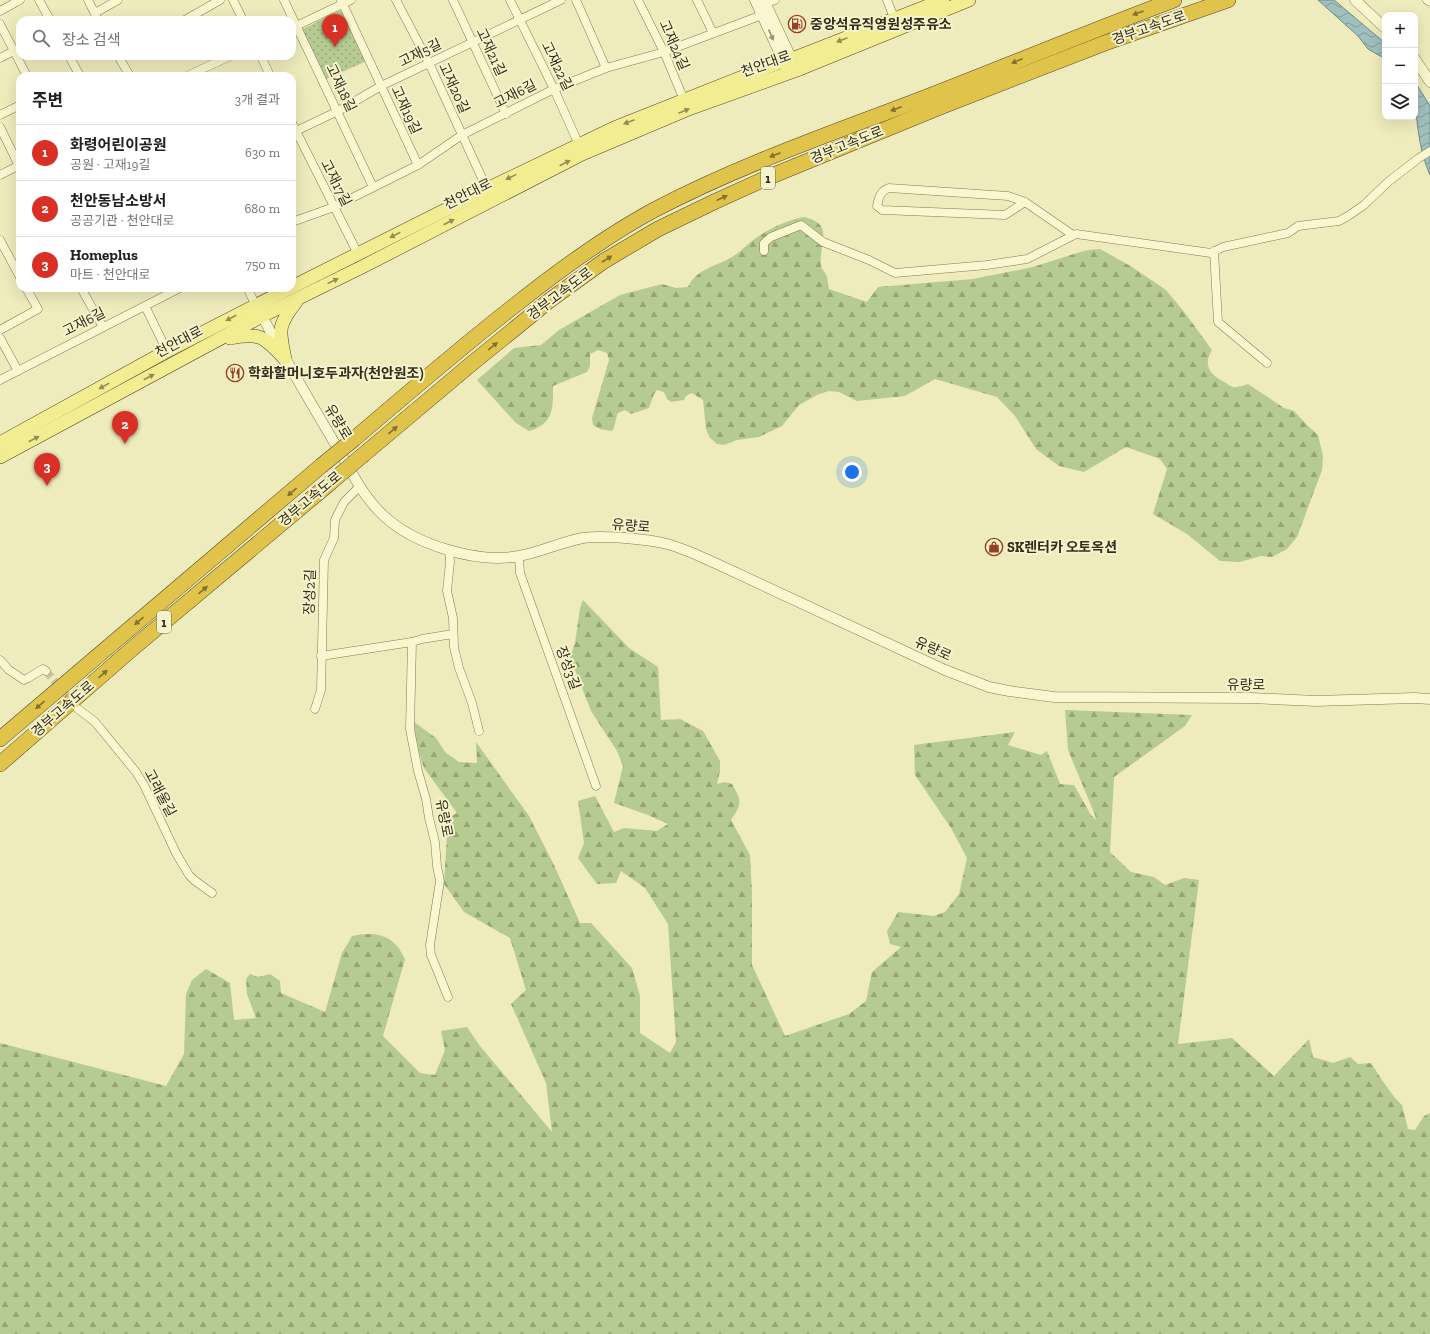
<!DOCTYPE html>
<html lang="ko">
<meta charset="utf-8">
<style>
:root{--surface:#fff;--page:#f6f6f6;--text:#202124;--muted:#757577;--line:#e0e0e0;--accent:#d93025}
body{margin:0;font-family:"Zilla Slab","Noto Sans KR",serif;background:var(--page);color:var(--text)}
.controls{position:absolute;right:12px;top:12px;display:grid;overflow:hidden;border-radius:8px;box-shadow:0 4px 16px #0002}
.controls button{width:36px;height:36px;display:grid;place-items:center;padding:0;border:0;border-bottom:1px solid var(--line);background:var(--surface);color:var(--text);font:20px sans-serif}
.you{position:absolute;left:852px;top:472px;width:14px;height:14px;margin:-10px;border:3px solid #fff;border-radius:50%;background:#1a73e8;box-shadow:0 0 0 6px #1a73e833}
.badge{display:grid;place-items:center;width:26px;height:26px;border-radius:50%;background:var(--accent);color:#fff;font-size:13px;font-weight:700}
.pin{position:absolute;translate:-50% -33px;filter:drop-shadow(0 1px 2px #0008)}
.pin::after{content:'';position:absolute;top:21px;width:14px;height:12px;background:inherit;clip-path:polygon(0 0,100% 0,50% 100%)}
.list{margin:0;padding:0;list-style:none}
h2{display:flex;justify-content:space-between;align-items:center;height:52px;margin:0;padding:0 16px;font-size:17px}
h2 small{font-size:13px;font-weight:400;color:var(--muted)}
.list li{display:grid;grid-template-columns:26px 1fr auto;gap:12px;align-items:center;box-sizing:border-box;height:56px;padding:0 16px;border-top:1px solid var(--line)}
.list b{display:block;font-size:15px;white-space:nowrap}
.list p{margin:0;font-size:13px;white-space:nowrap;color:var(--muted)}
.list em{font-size:13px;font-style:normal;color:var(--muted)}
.icon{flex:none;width:22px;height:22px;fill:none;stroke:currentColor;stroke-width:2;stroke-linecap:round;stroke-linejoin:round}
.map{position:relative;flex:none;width:1430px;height:1334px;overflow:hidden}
.search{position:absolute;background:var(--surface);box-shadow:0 4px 16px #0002;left:16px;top:16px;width:280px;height:44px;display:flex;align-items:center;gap:10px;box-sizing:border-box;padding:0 14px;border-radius:12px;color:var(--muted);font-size:15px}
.panel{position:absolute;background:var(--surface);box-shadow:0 4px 16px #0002;left:16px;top:72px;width:280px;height:220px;border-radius:12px}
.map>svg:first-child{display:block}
</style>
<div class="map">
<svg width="1430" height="1334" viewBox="0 0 1430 1334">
<defs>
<pattern id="forest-firs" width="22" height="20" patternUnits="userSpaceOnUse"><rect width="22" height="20" fill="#b6cb91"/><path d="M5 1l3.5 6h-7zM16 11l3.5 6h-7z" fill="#95a576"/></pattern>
<pattern id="park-dots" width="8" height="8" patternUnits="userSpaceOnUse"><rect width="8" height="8" fill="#b6cb91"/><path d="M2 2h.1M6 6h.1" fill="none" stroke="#95a576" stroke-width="1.8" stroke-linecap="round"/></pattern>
<pattern id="water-waves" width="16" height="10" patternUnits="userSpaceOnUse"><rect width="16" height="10" fill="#a0bfbd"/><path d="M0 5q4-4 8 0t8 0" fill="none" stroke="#839c99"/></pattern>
</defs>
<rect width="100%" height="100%" fill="#eeebbc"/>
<g fill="url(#forest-firs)">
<path d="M804 217C836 224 818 245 821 266 822 270 826 273 827 277 828 280 828 285 829 289L867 302 878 287 973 279 1033 267 1077 253 1088 250 1100 249 1132 267 1166 290 1185 313 1212 350C1202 366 1211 375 1224 382 1228 384 1232 388 1236 387 1240 387 1244 385 1248 384L1284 408 1294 411 1307 425 1318 435 1323 456 1322 470 1297 537 1287 549 1272 557 1261 556 1240 562 1220 561 1187 534 1153 514 1167 469 1160 459 1126 447 1084 472 1059 466 1036 449 1015 416 997 397 935 379 905 396 857 401 839 392 829 391 817 395 799 405 782 426 759 437 737 440 724 445 717 444 710 438 706 429 703 400 692 393 686 396 684 400 671 402 667 399 664 392 657 390 654 394 649 408 631 414 625 410 618 413C615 419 616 425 612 431L600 429 593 425 592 418 609 360 607 353 598 350 590 354V366L587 372 553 386C553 408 554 424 529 431L516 423 477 380 514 348 541 345 559 330 620 295 662 284 676 288 688 287C697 268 716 267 732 257 742 251 749 242 759 236 771 228 790 219 804 217Z"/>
<path d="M583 600 629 648 658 667 661 720 680 719 703 731 720 761V771L717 784 725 782 732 784C742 801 742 804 731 820L750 855 752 893V965L785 1036 849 1014 866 1001 872 972 901 947 890 944 887 931 898 912 934 916 945 912 959 894 967 858 951 828 915 775 914 745 1015 732 1008 745 1041 755 1047 751 1060 784 1074 785 1091 815 1096 820 1095 815 1068 750 1065 710 1192 715 1185 726 1114 777 1110 852 1131 872 1154 877 1165 885 1184 878 1199 880 1178 1044 1232 1038 1274 1076 1309 1039 1313 1057 1333 1063 1350 1057 1358 1064 1371 1063 1382 1080 1395 1098 1402 1105 1408 1129 1415 1130 1424 1116 1430 1113V1334H0V1043L166 1086 184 1054 186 994 192 980 206 969 230 983 234 1020 256 1018 247 994 246 979 250 974 258 977 270 974 280 981 281 993 325 1012 342 953 352 936C366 933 383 932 394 943 399 947 402 954 405 959L383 1036 420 1073 435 1075 445 1050 441 1031 467 1027 480 1046 552 1132 546 1083 511 1004 526 990 510 938 464 912 444 884 448 818 457 813 424 768 417 747 414 722 436 738 445 752 459 762 477 763 476 742 529 816 554 865 580 923H591L632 968 640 996V1033L670 1053 676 1042 668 924 645 888 621 871 616 883 597 884 578 858 584 843 578 801 595 796 614 832 624 828 657 831 668 824 648 815 614 803 623 766 617 751 591 711 570 657 575 643 580 608Z"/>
</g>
<path fill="url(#park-dots)" d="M339 11 344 12 367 61 326 79 303 32V29Z"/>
<g fill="url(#water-waves)" stroke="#688c8c">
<path d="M1318 0H1334L1385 43V61L1382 57 1368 49 1358 36Z"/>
<path d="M1415 82 1430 106V175C1418 149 1415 111 1415 82Z"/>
</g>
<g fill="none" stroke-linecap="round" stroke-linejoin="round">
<path stroke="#c9c59c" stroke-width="8" stroke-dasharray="8 4" stroke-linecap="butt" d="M46 671 74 704"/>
<defs>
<g id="minor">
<path d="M39 0 50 20"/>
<path d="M88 0 98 20"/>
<path d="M233 0 243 20"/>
<path d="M284 0 373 187"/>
<path d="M341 0 418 165"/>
<path d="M396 0 429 63 487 189"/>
<path d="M453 0 506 114"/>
<path d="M510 0 554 89 579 145"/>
<path d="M576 0 606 68"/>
<path d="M638 0 664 52 684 100"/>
<path d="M697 0 713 33"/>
<path d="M887 0 895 20"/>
<path d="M1427 0 1430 2"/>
<path d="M766 3 775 0"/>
<path d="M0 11 20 0"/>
<path d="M95 13 118 0"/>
<path d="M185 20 220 0"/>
<path d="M0 24 27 76"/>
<path d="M292 28 351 0"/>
<path d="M69 56 80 76"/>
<path d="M118 56 130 76"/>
<path d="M261 56 270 76"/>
<path d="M0 58 20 48"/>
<path d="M187 76 230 56"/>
<path d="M0 115 20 105"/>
<path d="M292 123 358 254"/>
<path d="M0 127 20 168"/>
<path d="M292 133 338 111 381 86 561 0"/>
<path d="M0 175 20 165"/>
<path d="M1025 202 1005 215 882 210 877 206C879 197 880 191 889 188L1008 196 1025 202 1073 235"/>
<path d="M292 222 334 207 418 165 462 135 554 89 606 68 664 52 762 15"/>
<path d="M0 240 20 277"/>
<path d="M764 251V243L771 237 801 225 823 242 869 260 895 273 987 265 1027 259 1076 234 1211 253 1223 247 1288 233 1298 226 1339 221 1348 216 1364 205 1388 182 1419 158 1430 151"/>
<path d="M1214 251 1218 322 1267 363"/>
<path d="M81 288 103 327"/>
<path d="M247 288 258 309"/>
<path d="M145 306 167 351"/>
<path d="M0 330 38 309 26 288"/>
<path d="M0 338 18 371"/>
<path d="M0 380 180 288"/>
<path d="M449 550 450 562 447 591 453 618 454 647 459 668 472 703 479 731"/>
<path d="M519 557 520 573 596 786"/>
<path d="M321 656 412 642"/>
<path d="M0 660 9 670 24 680 28 678 43 669 46 671"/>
<path d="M78 709 95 722 136 772 144 785 176 853 189 875 194 880 212 893"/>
<path d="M315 709 321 690 324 560 334 538 335 520 344 502 360 486"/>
<path d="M448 997 431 955 430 945 440 881 437 866 435 842 429 818 426 799 418 771 410 729 412 642 422 639 453 634"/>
</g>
<g id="tertiary">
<path d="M755 0 786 67"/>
<path d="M764 0 794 64"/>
<path d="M1355 0 1385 28"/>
<path d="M1415 59 1430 82"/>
<path d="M262 316C285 359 309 400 334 442 349 467 362 496 384 516 415 545 478 564 519 556 541 552 561 542 583 538 602 535 648 539 667 544 683 548 699 556 715 563L945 670 989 687 1009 691 1054 697 1251 698 1316 701 1414 698 1430 699"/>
</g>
<g id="primary">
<path d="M292 287 487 189 614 128 783 61 792 59 943 0"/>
<path d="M230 338C261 332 264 337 285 359"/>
<path d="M285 359C279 330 277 326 296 302"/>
<path d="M0 443 167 351 290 288"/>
<path d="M0 457 262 316 362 267 582 154 686 110 797 70 969 0"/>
</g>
<g id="motorway">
<path d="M354 439C407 394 459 349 514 306 558 271 604 237 654 210 736 167 824 136 911 103 999 69 1086 33 1174 0"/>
<path d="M363 455 470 365 550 300 604 261 658 229 716 201 769 177 940 107 1105 43 1228 0"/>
<path d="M0 739 321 466"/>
<path d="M0 764 133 648 330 483"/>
</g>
</defs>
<use href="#minor" stroke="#857b56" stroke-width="9"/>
<use href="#tertiary" stroke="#857b56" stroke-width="11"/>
<use href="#primary" stroke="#53472b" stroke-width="14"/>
<use href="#motorway" stroke="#53472b" stroke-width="16"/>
<use href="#minor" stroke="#f9f7cf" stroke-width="8"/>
<use href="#tertiary" stroke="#f9f7cf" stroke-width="10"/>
<use href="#primary" stroke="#f3ed92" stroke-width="13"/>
<use href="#motorway" stroke="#e0c34a" stroke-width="15"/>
<defs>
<g id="motorway-bridge">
<path d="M321 466 354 439"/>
<path d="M330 483 363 455"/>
</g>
</defs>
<use href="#motorway-bridge" stroke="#53472b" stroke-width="16" stroke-linecap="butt"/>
<use href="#motorway-bridge" stroke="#e0c34a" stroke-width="15"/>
</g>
<defs><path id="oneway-solid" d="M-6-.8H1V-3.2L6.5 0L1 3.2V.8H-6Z"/></defs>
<g fill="#817030">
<use href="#oneway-solid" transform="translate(1138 13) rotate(160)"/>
<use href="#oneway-solid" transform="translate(1017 61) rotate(158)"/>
<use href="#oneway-solid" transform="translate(896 109) rotate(159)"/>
<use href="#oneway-solid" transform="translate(775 155) rotate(159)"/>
<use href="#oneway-solid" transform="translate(722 198) rotate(-24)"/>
<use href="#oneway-solid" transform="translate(607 259) rotate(-32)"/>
<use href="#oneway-solid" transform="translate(493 346) rotate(-39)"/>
<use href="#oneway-solid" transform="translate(393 430) rotate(-40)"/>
<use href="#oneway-solid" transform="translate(292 492) rotate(140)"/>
<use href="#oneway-solid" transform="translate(203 590) rotate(-40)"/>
<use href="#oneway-solid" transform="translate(139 621) rotate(140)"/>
<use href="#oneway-solid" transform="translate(103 674) rotate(-41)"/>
<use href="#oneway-solid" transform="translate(40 705) rotate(140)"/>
</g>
<use fill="#969275" href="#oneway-solid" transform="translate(771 35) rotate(66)"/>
<g fill="#948d56">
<use href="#oneway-solid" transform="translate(842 40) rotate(159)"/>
<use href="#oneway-solid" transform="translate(684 111) rotate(-22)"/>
<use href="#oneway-solid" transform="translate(629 122) rotate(159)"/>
<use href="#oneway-solid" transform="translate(565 163) rotate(-27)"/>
<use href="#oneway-solid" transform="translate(511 177) rotate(154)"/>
<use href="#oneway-solid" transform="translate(449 222) rotate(-27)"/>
<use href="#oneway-solid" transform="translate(395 235) rotate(153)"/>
<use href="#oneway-solid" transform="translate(333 281) rotate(-26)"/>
<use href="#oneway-solid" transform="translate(231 318) rotate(152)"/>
<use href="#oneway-solid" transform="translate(149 377) rotate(-28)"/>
<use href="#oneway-solid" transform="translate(104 386) rotate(151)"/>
<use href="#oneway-solid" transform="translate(34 439) rotate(-28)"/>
</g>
<defs>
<symbol id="fuel-ring" viewBox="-11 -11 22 22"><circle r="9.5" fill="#f5f3cc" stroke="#954025" stroke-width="1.5"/><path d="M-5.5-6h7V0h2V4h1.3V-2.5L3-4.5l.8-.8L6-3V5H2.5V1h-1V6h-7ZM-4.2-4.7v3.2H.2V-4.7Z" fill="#954025"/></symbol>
<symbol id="restaurant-ring" viewBox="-11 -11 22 22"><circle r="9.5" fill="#f5f3cc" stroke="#954025" stroke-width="1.5"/><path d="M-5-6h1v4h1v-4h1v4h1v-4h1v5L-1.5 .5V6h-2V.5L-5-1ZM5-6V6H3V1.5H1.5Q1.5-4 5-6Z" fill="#954025"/></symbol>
<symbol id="shop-ring" viewBox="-11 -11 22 22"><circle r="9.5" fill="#f5f3cc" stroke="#954025" stroke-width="1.5"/><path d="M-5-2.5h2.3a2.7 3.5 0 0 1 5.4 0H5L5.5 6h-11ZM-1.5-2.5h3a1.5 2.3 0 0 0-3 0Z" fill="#954025"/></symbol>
</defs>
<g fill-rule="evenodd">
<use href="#fuel-ring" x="787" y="14" width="20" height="20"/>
<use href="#restaurant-ring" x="225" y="363" width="20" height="20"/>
<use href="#shop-ring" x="984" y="537" width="20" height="20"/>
</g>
<g text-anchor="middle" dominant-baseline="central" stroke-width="4" stroke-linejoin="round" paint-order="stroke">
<g fill="#f5f3cc" stroke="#6e6850" stroke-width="1">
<rect x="761" y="167" width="14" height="22" rx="3"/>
<rect x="157" y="611" width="14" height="22" rx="3"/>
</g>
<g font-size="13" font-weight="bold" fill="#342d1b">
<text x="768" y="178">1</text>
<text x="164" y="622">1</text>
</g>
<g font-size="14" font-weight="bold" fill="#342d1b" stroke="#f5f3cc" text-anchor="start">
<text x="810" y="24">중앙석유직영원성주유소</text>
<text x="248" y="373">학화할머니호두과자(천안원조)</text>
<text x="1007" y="547">SK렌터카 오토옥션</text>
</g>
<g font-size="14" fill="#342d1b" stroke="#f5f3cc">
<text transform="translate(1149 28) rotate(-19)">경부고속도로</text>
<text transform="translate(674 45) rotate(66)">고재24길</text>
<text transform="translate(491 52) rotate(65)">고재21길</text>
<text transform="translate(420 53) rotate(-26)">고재5길</text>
<text transform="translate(766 64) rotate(-20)">천안대로</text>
<text transform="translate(557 66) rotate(64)">고재22길</text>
<text transform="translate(341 88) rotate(64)">고재18길</text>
<text transform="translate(454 88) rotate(65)">고재20길</text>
<text transform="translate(515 94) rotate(-27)">고재6길</text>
<text transform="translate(406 110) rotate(65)">고재19길</text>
<text transform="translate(847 145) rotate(-22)">경부고속도로</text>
<text transform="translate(336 183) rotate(63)">고재17길</text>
<text transform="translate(468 194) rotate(-27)">천안대로</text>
<text transform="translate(560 294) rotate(-37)">경부고속도로</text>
<text transform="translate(84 322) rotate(-27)">고재6길</text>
<text transform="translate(179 342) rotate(-28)">천안대로</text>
<text transform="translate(338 422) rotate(59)">유량로</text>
<text transform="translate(310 499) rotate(-40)">경부고속도로</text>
<text transform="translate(631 526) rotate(5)">유량로</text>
<text transform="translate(310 592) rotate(-88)">장성2길</text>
<text transform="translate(933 649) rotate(24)">유량로</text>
<text transform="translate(568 668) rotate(70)">장성3길</text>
<text transform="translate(1246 685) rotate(1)">유량로</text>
<text transform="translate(63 709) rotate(-41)">경부고속도로</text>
<text transform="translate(160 793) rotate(62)">고래울길</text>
<text transform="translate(444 818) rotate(79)">유량로</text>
</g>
</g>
</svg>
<div class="controls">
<button>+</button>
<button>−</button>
<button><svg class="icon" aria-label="layers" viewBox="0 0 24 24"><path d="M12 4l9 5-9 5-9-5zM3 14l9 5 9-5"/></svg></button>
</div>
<div class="you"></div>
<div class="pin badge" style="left:335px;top:47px">1</div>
<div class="pin badge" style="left:125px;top:444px">2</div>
<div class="pin badge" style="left:47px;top:486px">3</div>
<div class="search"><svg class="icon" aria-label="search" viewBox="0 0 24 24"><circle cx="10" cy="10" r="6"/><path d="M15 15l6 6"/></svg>장소 검색</div>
<section class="panel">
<h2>주변<small>3개 결과</small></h2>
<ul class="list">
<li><span class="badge">1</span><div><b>화령어린이공원</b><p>공원 · 고재19길</p></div><em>630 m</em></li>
<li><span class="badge">2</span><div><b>천안동남소방서</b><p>공공기관 · 천안대로</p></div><em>680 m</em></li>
<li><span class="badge">3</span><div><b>Homeplus</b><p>마트 · 천안대로</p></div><em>750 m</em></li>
</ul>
</section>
</div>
